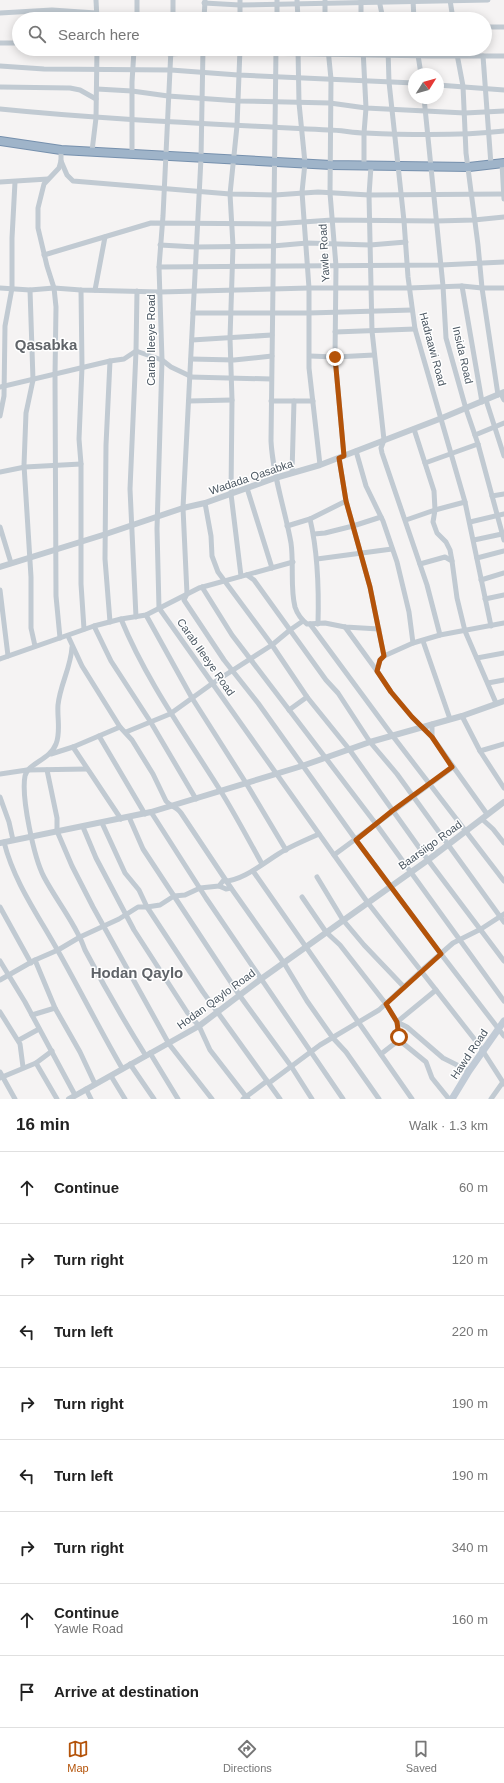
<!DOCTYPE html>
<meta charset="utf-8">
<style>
:root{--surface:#fff;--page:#f2f2f2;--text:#222;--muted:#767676;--line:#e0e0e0;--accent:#b45309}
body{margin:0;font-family:Arial,sans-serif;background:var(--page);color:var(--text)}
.compass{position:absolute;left:408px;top:68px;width:36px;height:36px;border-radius:50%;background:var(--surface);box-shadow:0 2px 10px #0003;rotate:53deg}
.stop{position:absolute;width:12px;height:12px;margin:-9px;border:3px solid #b45309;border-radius:50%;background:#fff}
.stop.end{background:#b45309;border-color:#fff;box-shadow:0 1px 4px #0008}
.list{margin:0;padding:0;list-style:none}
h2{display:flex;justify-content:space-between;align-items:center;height:52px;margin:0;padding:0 16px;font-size:17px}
h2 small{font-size:13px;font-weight:400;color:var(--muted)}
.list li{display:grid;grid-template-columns:26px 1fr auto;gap:12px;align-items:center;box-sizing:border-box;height:72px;padding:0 16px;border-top:1px solid var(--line)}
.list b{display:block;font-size:15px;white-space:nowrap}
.list p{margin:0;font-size:13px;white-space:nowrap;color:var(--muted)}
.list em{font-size:13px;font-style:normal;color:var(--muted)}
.icon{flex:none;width:22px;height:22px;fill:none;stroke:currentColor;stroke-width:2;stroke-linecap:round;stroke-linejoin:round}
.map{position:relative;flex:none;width:504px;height:1099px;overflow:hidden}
.search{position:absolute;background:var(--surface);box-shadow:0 2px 10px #0003;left:12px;right:12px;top:12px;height:44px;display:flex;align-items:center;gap:10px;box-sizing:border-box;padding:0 14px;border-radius:22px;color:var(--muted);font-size:15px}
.sheet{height:628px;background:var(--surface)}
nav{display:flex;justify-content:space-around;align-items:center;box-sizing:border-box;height:56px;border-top:1px solid var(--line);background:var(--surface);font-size:11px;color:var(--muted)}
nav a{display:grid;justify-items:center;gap:2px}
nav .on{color:var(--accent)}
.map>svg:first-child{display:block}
</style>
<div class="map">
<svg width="504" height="1099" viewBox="0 0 504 1099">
<rect width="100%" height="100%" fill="#f5f3f3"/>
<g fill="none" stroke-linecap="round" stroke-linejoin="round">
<defs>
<path id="trunk" d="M0 141 61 150 331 165 469 167 504 163"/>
</defs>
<use href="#trunk" stroke="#7690ad" stroke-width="10"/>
<g stroke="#c1cad2" stroke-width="5">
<path d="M96 0 97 19"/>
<path d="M297 0 298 19"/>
<path d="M361 0V19"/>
<path d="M379 0 383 19"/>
<path d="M413 0 414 19"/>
<path d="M450 0 453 19"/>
<path d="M325 1V19"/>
<path d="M204 3 240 5 488 0"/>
<path d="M0 13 52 10 96 13"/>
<path d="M137 19V0"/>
<path d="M173 19V0"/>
<path d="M204 19 205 1"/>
<path d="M240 19V0"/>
<path d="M277 19V0"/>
<path d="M485 27H504"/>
<path d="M0 43H19"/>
<path d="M84 49 97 51H154L170 54 203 52 431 56H504"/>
<path d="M171 49 163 216 159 267 162 360 157 529 159 608 368 903 479 1045 504 1084"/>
<path d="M203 49 201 158 183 508 187 594 184 600 224 660 258 703 356 840 441 954 504 1036"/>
<path d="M240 49 237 126 230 194 233 246 230 338 232 400 231 494 241 576"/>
<path d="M276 49 271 441C273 477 285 509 291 543 294 564 290 588 295 607 297 613 302 620 307 624L325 623 345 627 379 629"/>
<path d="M298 49 299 103 305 163 302 192 309 288V368L320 465"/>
<path d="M328 49 331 79 330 193 336 266 335 357 344 456"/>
<path d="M363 49 366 108 364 133V165"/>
<path d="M388 49 389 82 404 221 408 277 415 329 465 502 491 626"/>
<path d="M417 49 421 74"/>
<path d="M456 49 463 86 466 153 478 245 482 288 498 395"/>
<path d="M483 56 491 165"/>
<path d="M0 66 44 69 171 70 238 75 414 83"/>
<path d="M438 85 504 90"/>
<path d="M0 87 70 88 80 90 96 99"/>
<path d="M97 89 132 91 168 96 239 101 330 103 366 108 465 113 504 111"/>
<path d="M424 98 443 286 446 338 466 409 478 444 504 540"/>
<path d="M0 109C109 120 219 124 329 130 341 130 353 133 365 133 410 135 459 136 504 131"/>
<path d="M92 151 96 118 97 49"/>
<path d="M132 153V82L134 50"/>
<path d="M61 161 67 175 73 181 230 194 275 195 318 192 369 195 504 194"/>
<path d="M502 164 504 199"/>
<path d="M371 166 369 195 372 331 384 440 381 448 382 453 427 585 440 635"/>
<path d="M0 182 48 179"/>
<path d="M160 245 196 247 273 246 307 243 370 245 406 242"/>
<path d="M44 255 151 223 274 224 332 220 436 221 474 220 504 217"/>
<path d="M159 267 441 265 504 262"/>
<path d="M462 286 482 402"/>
<path d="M0 288 30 290 54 288 81 290 160 292 309 288H409L462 286 482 288H504"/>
<path d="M30 290 33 380 26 413 24 465 31 577V628L35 646"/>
<path d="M81 290 82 367 79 439 81 464V584L84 629"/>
<path d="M95 290 105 237"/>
<path d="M193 313H309L412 310"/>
<path d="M335 332 415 329"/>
<path d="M192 340 272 335"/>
<path d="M310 356 335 357 374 355"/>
<path d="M191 359 234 360 272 356"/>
<path d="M190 377 271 379"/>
<path d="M0 387 110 361 124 359 136 351 162 360 171 367 190 376"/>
<path d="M501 394 504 400"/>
<path d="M486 400 504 456"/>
<path d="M189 401 232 400"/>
<path d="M271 401H313"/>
<path d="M0 416 4 396 5 326 12 288V238L15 182"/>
<path d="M414 429 434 491 435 510 433 522 437 533 446 542 450 550 452 561"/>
<path d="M475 435 504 423"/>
<path d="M356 451 366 486 383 521 397 562 409 612 413 643"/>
<path d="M339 458 346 501 370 587 384 656"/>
<path d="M425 463 478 444"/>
<path d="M0 472 25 467 81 464"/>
<path d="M292 473 294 401"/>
<path d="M247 488 272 568"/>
<path d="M492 496 504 494"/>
<path d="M205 503 211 536 212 556 218 572 272 645 307 697 349 749 428 860 504 961"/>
<path d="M310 519C318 553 319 589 318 624"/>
<path d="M406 520 435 510 465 502"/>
<path d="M470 522 504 514"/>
<path d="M287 526 310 519 346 501"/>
<path d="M0 527 11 563"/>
<path d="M314 534 325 533 353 526 381 517"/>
<path d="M474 540 502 534"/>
<path d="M477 558 504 551"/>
<path d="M317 559 392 549"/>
<path d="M420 564 445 557 452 561 457 598 465 631 496 703"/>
<path d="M247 575 254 580 326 680 338 693 370 742 397 774 504 922"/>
<path d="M481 580 504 573"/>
<path d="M202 587 232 635 376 824 504 1001"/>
<path d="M0 590 8 656"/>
<path d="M485 599 504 595"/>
<path d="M146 615 192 698 246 783 286 850"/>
<path d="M136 617 130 489 136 351 137 291"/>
<path d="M121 619C146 680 185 734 220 790 235 814 248 839 262 864"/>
<path d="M110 622 105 559 106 445 110 361"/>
<path d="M310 624 392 735 504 881"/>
<path d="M94 626 111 661 150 721 196 799"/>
<path d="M345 627 377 671"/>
<path d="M68 636 82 666 120 727 132 740 153 774 166 801C170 806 177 807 181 813L231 888 284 963 307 1001 333 1038 346 1052 379 1099"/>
<path d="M60 638 56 596 55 375 56 307 54 288 47 266 38 228V208L44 184 59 168 61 161V150"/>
<path d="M423 641 450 719"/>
<path d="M72 647C71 667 60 685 58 705 57 718 61 732 56 744 50 760 28 763 25 776 21 797 34 858 44 877 54 896 68 914 78 934 81 939 83 945 85 950 104 986 124 1021 146 1056"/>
<path d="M477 658 504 653"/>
<path d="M0 659 94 626 121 619 146 615 199 588 293 562"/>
<path d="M488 683 504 680"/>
<path d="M289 710 307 697"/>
<path d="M462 716 480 751 504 788"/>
<path d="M126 732 170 714 213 683 272 645 290 630 303 621"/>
<path d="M99 736 145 814"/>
<path d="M432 737V724"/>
<path d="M73 747 121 819"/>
<path d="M480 751 504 744"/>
<path d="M51 754 73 747 120 727"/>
<path d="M47 770 57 818V831L72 866 93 907 169 1044 212 1099"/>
<path d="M0 774 27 770 87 769"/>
<path d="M0 797 9 822 13 840"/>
<path d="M151 812 206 898 343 1099"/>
<path d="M487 814 432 737 412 717 391 692 377 671 380 660 384 656 413 643 440 635 504 623"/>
<path d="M129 817 143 849 174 896 240 996 291 1066 312 1099"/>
<path d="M482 819 493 829 504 843"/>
<path d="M102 823 125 873 139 890 147 907 203 992 280 1099"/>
<path d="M83 827 96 858 134 930 187 1012 199 1026 210 1050 248 1099"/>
<path d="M4 842C14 882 38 915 58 951 80 990 100 1030 122 1068"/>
<path d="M334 855 453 767"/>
<path d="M253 871 412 1099"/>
<path d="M317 877 343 920 364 945 404 987"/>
<path d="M219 886 226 889 231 888"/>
<path d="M302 897 326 932 340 945 386 1004 397 1022 399 1040 381 1054"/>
<path d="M0 907 31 963"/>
<path d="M35 960 55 1008 80 1052 95 1084"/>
<path d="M0 961 25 1002 75 1095"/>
<path d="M0 980 35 960 58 950 80 937 119 919 138 907H147L160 905 174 896 185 895 200 888 219 886 223 881C243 882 268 859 285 850 296 844 308 839 319 834"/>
<path d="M0 1012 20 1044 23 1067"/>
<path d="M32 1015 55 1008"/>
<path d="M397 1022 407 1027 443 1058 469 1071"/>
<path d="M397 1022 436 990"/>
<path d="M19 1040 39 1029"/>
<path d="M399 1040 426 1062 432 1078 449 1099"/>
<path d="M150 1053 178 1099"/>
<path d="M36 1063 57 1099"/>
<path d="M130 1064 154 1099"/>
<path d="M0 1072 15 1099"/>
<path d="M111 1076 125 1099"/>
<path d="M0 1078 36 1063 52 1051"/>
<path d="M269 1083 320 1045 379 1010 421 971 453 943 481 929 504 914"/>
<path d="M86 1089 91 1099"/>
<path d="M243 1099 267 1081"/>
<path d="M491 1099 503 1082"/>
</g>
<g stroke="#c1cad2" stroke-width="6">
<path d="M0 567 106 534 183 508 205 503 275 478 320 465 442 418 504 392"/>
<path d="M0 843 151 812 302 766 370 742 462 716 504 701"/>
<path d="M69 1099 199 1026 261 979 428 860 504 802"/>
</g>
<path stroke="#c1cbd6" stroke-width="7" d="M452 1099 469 1071 504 1021"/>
<use href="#trunk" stroke="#9fb4c9" stroke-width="8"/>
</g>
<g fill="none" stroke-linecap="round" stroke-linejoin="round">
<path stroke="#b45309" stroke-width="5" d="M335 357 344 456 339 458 346 501 370 587 384 656 380 660 377 671 391 692 412 717 432 737 452 767 392 811 356 840 441 954 386 1004 397 1022 399 1037"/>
</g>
<g text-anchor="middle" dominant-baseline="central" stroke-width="3" stroke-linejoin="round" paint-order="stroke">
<g font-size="11" fill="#4a5661" stroke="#fff">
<text transform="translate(324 253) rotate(-93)">Yawle Road</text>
<text transform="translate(151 340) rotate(-90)">Carab Ileeye Road</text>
<text transform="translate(433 349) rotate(75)">Hadraawi Road</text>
<text transform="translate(463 355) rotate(77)">Insida Road</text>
<text transform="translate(251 477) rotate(-19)">Wadada Qasabka</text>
<text transform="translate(206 657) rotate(55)">Carab Ileeye Road</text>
<text transform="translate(430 845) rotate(-36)">Baarsiigo Road</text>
<text transform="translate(216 999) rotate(-36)">Hodan Qaylo Road</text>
<text transform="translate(469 1054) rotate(-56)">Hawd Road</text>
</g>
<g font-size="15" font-weight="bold" fill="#5f6368" stroke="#fff">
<text x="46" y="344">Qasabka</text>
<text x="137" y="972">Hodan Qaylo</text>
</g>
</g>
</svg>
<svg class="compass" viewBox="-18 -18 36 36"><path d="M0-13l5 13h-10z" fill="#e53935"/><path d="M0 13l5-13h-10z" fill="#767676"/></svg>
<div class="stop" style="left:399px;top:1037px"></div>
<div class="stop end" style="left:335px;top:357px"></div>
<div class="search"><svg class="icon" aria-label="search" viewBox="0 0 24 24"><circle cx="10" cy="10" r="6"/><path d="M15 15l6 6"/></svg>Search here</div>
</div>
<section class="sheet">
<h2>16 min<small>Walk · 1.3 km</small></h2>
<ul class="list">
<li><svg class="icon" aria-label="ahead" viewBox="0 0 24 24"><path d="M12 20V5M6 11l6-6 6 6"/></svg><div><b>Continue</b></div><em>60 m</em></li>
<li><svg class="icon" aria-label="right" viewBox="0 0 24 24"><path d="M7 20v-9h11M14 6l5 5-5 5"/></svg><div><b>Turn right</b></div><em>120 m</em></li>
<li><svg class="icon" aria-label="left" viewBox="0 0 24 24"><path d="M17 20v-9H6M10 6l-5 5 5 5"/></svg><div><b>Turn left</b></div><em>220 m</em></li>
<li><svg class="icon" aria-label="right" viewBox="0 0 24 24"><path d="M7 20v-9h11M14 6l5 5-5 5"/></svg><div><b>Turn right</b></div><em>190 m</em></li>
<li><svg class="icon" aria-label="left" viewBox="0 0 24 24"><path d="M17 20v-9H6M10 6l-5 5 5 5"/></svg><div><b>Turn left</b></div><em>190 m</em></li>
<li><svg class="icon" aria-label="right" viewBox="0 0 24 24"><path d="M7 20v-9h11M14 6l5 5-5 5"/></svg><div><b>Turn right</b></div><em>340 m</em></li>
<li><svg class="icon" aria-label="ahead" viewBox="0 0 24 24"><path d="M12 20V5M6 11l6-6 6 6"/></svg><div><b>Continue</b><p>Yawle Road</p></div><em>160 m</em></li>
<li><svg class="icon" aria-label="arrive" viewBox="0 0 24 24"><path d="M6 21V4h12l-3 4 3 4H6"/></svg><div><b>Arrive at destination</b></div></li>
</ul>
</section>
<nav>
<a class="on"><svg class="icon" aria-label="map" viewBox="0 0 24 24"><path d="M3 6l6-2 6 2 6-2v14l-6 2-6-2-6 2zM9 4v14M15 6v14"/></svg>Map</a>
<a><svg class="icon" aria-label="directions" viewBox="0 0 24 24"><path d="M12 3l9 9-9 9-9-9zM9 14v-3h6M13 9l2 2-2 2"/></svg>Directions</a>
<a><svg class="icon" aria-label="saved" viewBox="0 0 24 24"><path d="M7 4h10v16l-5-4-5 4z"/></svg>Saved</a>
</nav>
